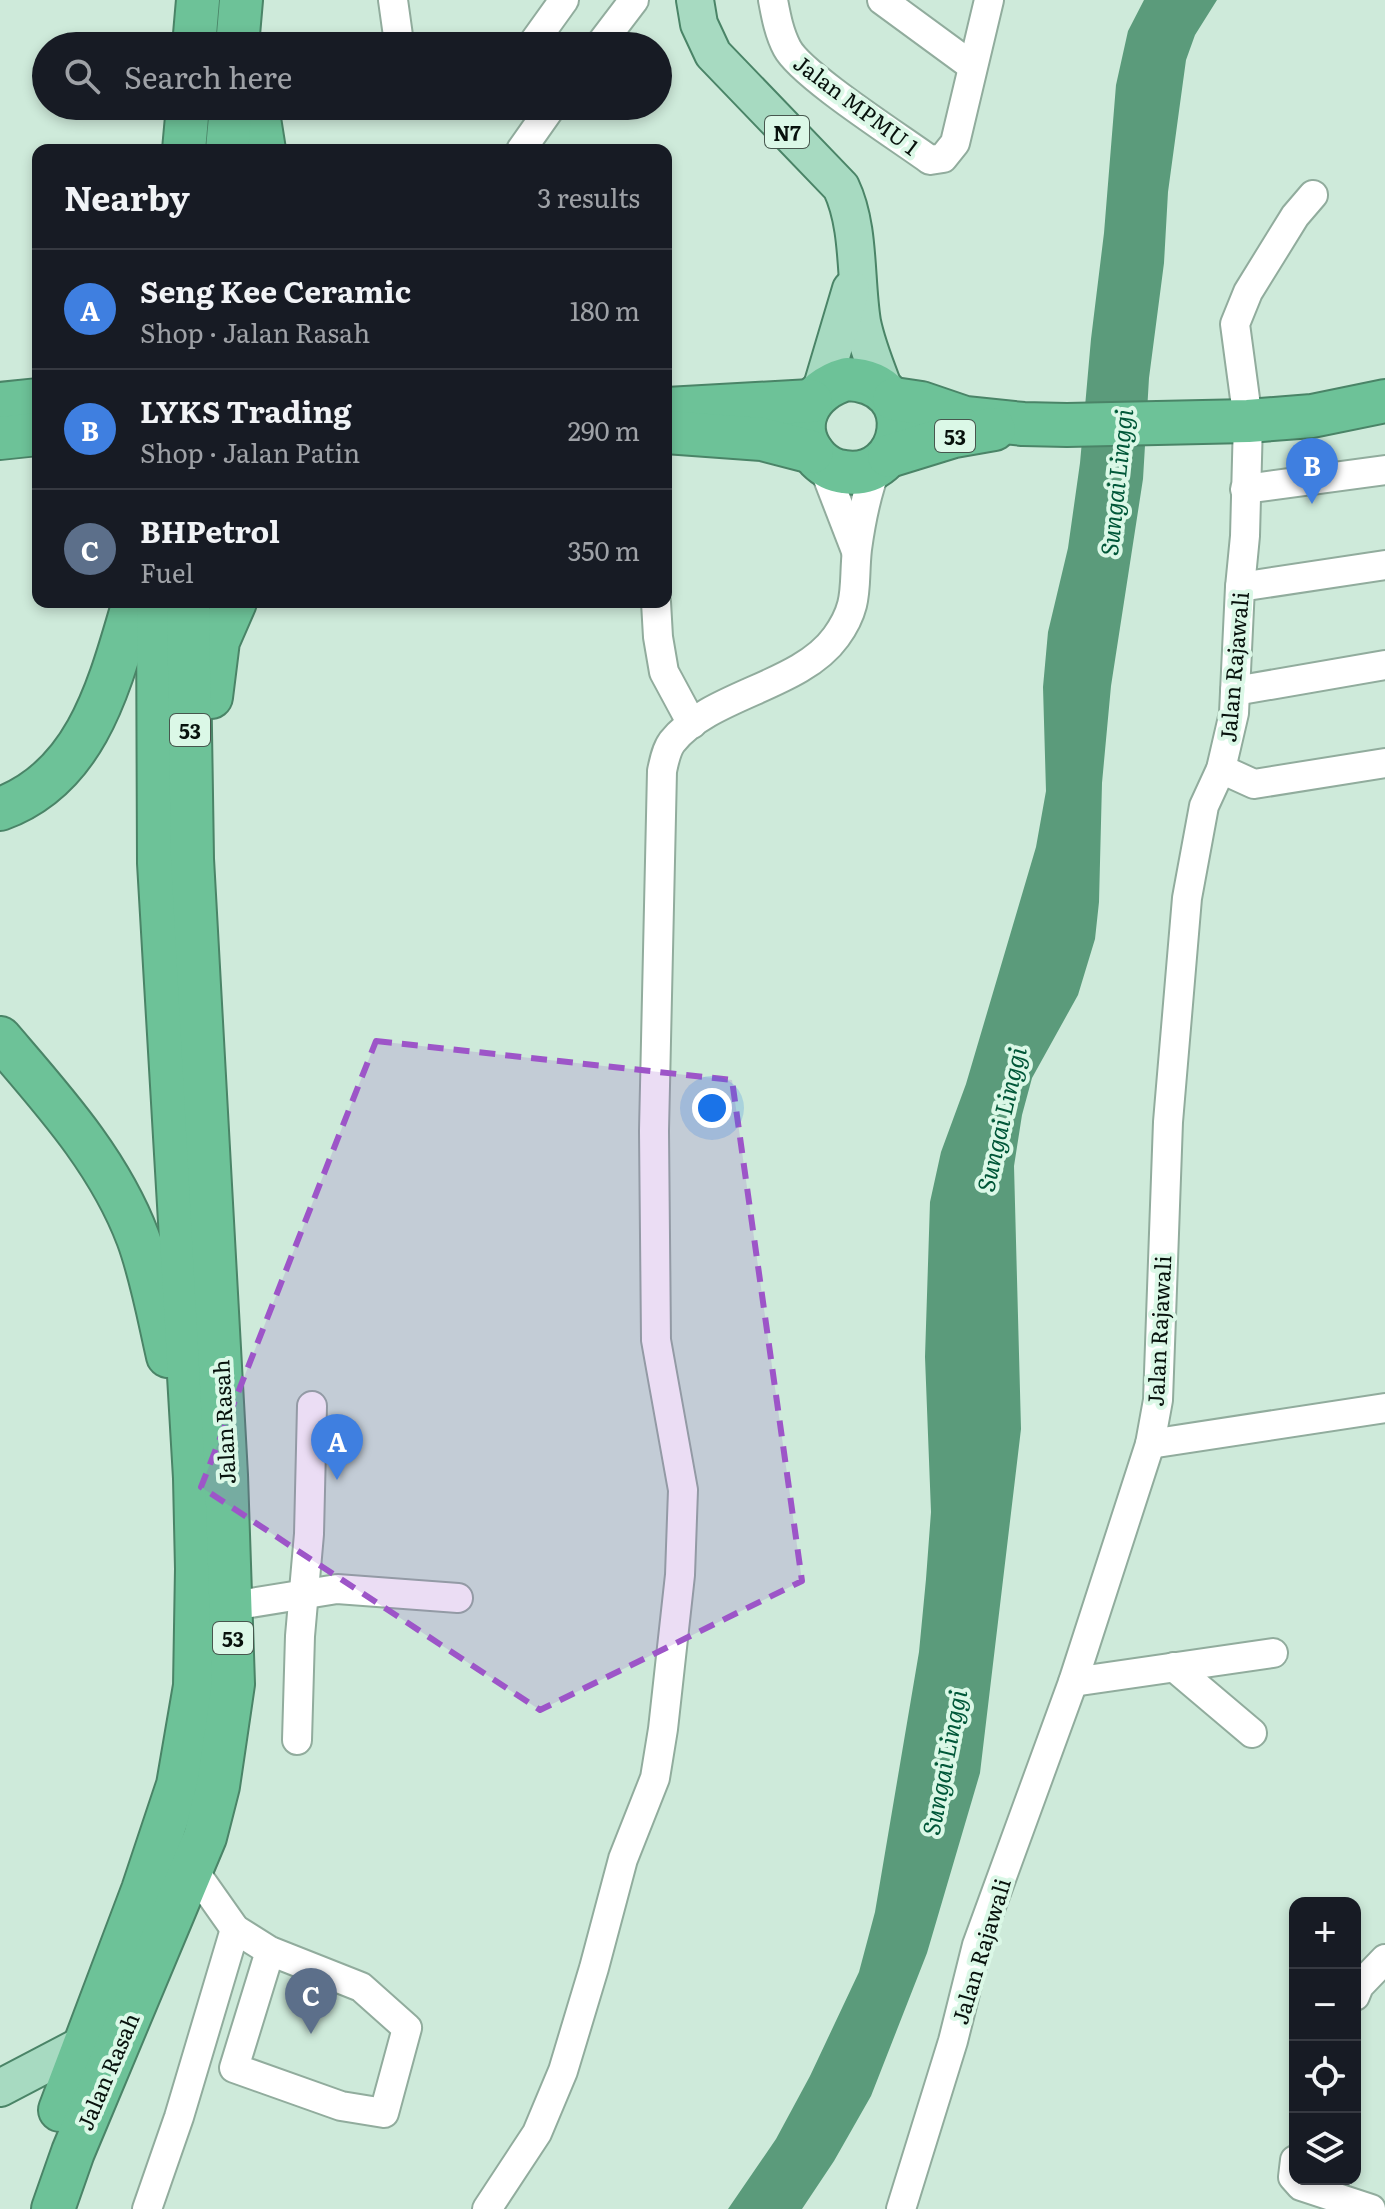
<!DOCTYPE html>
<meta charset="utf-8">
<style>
:root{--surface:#171b24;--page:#20242c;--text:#f1f3f6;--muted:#9ea1a6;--line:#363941;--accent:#7c3aed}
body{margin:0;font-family:Literata,serif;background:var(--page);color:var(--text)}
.controls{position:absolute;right:24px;bottom:24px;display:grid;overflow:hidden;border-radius:16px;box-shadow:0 4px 12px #0003}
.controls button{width:72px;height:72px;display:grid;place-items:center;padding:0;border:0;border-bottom:2px solid var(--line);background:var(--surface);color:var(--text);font:40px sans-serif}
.you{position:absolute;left:712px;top:1108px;width:28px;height:28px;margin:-20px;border:6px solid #fff;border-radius:50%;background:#1a73e8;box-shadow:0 0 0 12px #1a73e833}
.badge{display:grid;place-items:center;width:52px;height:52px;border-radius:50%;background:var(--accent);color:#fff;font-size:26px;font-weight:700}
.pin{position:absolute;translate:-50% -66px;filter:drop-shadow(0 2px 4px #0008)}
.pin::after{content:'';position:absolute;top:42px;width:28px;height:24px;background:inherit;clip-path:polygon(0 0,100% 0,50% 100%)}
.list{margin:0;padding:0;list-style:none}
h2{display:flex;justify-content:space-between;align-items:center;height:104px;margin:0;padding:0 32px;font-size:34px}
h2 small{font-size:26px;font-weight:400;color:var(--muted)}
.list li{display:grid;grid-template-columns:52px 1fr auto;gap:24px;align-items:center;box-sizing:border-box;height:120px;padding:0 32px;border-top:2px solid var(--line)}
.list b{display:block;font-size:30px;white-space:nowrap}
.list p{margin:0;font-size:26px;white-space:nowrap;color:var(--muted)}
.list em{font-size:26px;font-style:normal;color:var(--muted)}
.icon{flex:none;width:44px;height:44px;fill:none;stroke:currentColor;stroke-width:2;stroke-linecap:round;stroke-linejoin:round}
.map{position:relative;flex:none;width:1385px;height:2209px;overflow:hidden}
.search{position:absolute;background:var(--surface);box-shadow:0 4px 12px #0003;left:32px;top:32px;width:640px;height:88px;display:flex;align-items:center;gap:20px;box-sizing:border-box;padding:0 28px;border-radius:44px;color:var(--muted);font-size:30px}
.panel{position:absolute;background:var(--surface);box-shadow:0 4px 12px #0003;left:32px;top:144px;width:640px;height:464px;border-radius:16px}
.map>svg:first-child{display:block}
</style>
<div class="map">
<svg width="1385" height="2209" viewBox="0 0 1385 2209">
<rect width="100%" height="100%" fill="#ceeada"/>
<path fill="#5b9b7b" d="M1144 0H1217L1195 35 1186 60 1179 111 1168 192 1164 263 1149 378 1143 479 1111 686 1102 783 1099 902 1095 939 1078 995 1032 1078 1022 1115 1014 1166 1021 1429 980 1773 927 1953 871 2096 834 2161 802 2209H728L776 2139 810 2076 859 1972 875 1912 919 1652 926 1579 931 1512 925 1357 930 1202 941 1152 966 1084 1036 847 1046 791 1043 687 1048 632 1068 548 1080 463 1091 339 1104 233 1116 85 1128 31Z"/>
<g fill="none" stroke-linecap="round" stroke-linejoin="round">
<defs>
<g id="minor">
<path d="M393 0 399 43 402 46"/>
<path d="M773 0C776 16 779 33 787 48 801 75 900 138 930 160L943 158 955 143 989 0"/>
<path d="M882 0 972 66"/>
<path d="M531 46 564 0"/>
<path d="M599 46 634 0"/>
<path d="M521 150 552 106"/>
<path d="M822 463 856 551"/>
<path d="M1245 489 1385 470"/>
<path d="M1240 587 1385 565"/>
<path d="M656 602 658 637 664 672 692 724"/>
<path d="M1235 691 1385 665"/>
<path d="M1221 769 1254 784 1385 763"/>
<path d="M1150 1444 1385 1408"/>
<path d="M232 1606 337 1589 458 1598"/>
<path d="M1174 1667 1252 1733"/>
<path d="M1073 1682 1273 1653"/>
<path d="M297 1740 300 1636 309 1534 312 1406"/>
<path d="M192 1868 235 1929 270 1951 361 1987 407 2028 384 2113 341 2106 234 2068 270 1951"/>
<path d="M1355 1996 1359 1986 1385 1959"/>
<path d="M1295 2160 1293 2177 1301 2186 1371 2209"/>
<path d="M147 2209 179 2117 235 1929"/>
<path d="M487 2209 537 2133 563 2071 594 1968 623 1859 655 1778 663 1729 680 1575 683 1490 656 1340 654 1131 662 771C664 762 666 750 672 742 710 694 800 687 836 637 860 604 853 586 857 549 861 520 866 493 877 466"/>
<path d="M901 2209 953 2041 977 1945 1073 1682 1150 1444 1158 1400 1168 1122 1187 898 1204 806 1221 769 1234 713 1240 587 1245 536 1248 421 1235 324 1248 292 1295 216 1313 195"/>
</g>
<g id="major">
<path d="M695 0 699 24 713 54 841 187C860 227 855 278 862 322 867 347 877 370 886 394"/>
<path d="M821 390 851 289"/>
<path d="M0 2088 86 2043"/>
</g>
<g id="highway">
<path d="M194 46 198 0"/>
<path d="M237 46 241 0"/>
<path d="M257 106 264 150"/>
<path d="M184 150 188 106"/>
<path d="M227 150 231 106"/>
<path d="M847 379C926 382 906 482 844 472 834 471 825 466 818 459 788 427 809 389 847 379Z"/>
<path d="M894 399 921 403 965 418 1023 424 1067 425 1248 421 1312 416 1385 401"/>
<path d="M0 404 38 400"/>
<path d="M667 409 811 401"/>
<path d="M666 432 762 439 812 452"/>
<path d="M0 438 38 434"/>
<path d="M889 456 954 436 994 429"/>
<path d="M211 697 218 641 235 602"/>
<path d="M0 809C88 777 110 683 134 602"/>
<path d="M0 1038C53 1100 109 1161 138 1238 152 1276 159 1317 168 1356"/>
<path d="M60 2110 143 1890 178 1785 195 1686 197 1569 195 1478 159 863 158 602"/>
<path d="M53 2209 73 2152 205 1837 218 1786 233 1684 226 1475 192 859 188 602"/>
</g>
</defs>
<use href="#minor" stroke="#91ac9d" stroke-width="32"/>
<use href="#major" stroke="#4a8467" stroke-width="40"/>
<use href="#highway" stroke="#4a8467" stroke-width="46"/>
<use href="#minor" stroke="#fff" stroke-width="28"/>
<use href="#major" stroke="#a7dac1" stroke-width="36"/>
<use href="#highway" stroke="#6dc298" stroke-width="42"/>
</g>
<path fill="#9d55c8" fill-opacity="0.2" stroke="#9d55c8" stroke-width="6" stroke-dasharray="16 10" stroke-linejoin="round" d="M376 1041 732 1080 802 1581 540 1710 201 1487Z"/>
<g text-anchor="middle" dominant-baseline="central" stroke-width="8" stroke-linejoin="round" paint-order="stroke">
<g fill="#dbf8e7" stroke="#47574e" stroke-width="2">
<rect x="765" y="116" width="44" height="32" rx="6"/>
<rect x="935" y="420" width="40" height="32" rx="6"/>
<rect x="170" y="714" width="40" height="32" rx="6"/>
<rect x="213" y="1622" width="40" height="32" rx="6"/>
</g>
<g font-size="20" font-weight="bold" fill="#08120d">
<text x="787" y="132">N7</text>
<text x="955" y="436">53</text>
<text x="190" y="730">53</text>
<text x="233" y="1638">53</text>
</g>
<g font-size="22" fill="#08120d" stroke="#dbf8e7">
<text transform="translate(857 104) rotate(37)">Jalan MPMU 1</text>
<text transform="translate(1233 667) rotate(-85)">Jalan Rajawali</text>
<text transform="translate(1158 1331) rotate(-87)">Jalan Rajawali</text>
<text transform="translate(223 1422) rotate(-93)">Jalan Rasah</text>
<text transform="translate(980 1951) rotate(-73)">Jalan Rajawali</text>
<text transform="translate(107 2071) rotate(-67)">Jalan Rasah</text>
</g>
<g font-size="24" font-style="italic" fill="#005738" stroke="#dbf8e7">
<text transform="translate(1115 482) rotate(-84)">Sungai Linggi</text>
<text transform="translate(1000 1119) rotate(-77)">Sungai Linggi</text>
<text transform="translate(943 1762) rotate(-79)">Sungai Linggi</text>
</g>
</g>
</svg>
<div class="controls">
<button>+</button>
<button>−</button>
<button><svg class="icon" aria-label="locate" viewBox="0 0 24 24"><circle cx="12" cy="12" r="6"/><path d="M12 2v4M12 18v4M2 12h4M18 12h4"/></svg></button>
<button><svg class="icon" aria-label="layers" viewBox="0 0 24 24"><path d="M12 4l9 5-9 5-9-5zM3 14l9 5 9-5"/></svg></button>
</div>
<div class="you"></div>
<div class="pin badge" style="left:337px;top:1480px;background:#3f7fe0">A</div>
<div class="pin badge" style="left:1312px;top:504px;background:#3f7fe0">B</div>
<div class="pin badge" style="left:311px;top:2034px;background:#5c6f8a">C</div>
<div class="search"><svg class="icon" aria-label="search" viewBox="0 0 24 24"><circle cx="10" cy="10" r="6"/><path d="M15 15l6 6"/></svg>Search here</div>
<section class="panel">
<h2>Nearby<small>3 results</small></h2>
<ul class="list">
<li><span class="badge" style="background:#3f7fe0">A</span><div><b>Seng Kee Ceramic</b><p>Shop · Jalan Rasah</p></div><em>180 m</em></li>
<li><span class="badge" style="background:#3f7fe0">B</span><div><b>LYKS Trading</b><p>Shop · Jalan Patin</p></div><em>290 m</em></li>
<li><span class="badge" style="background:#5c6f8a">C</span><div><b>BHPetrol</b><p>Fuel</p></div><em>350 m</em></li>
</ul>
</section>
</div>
